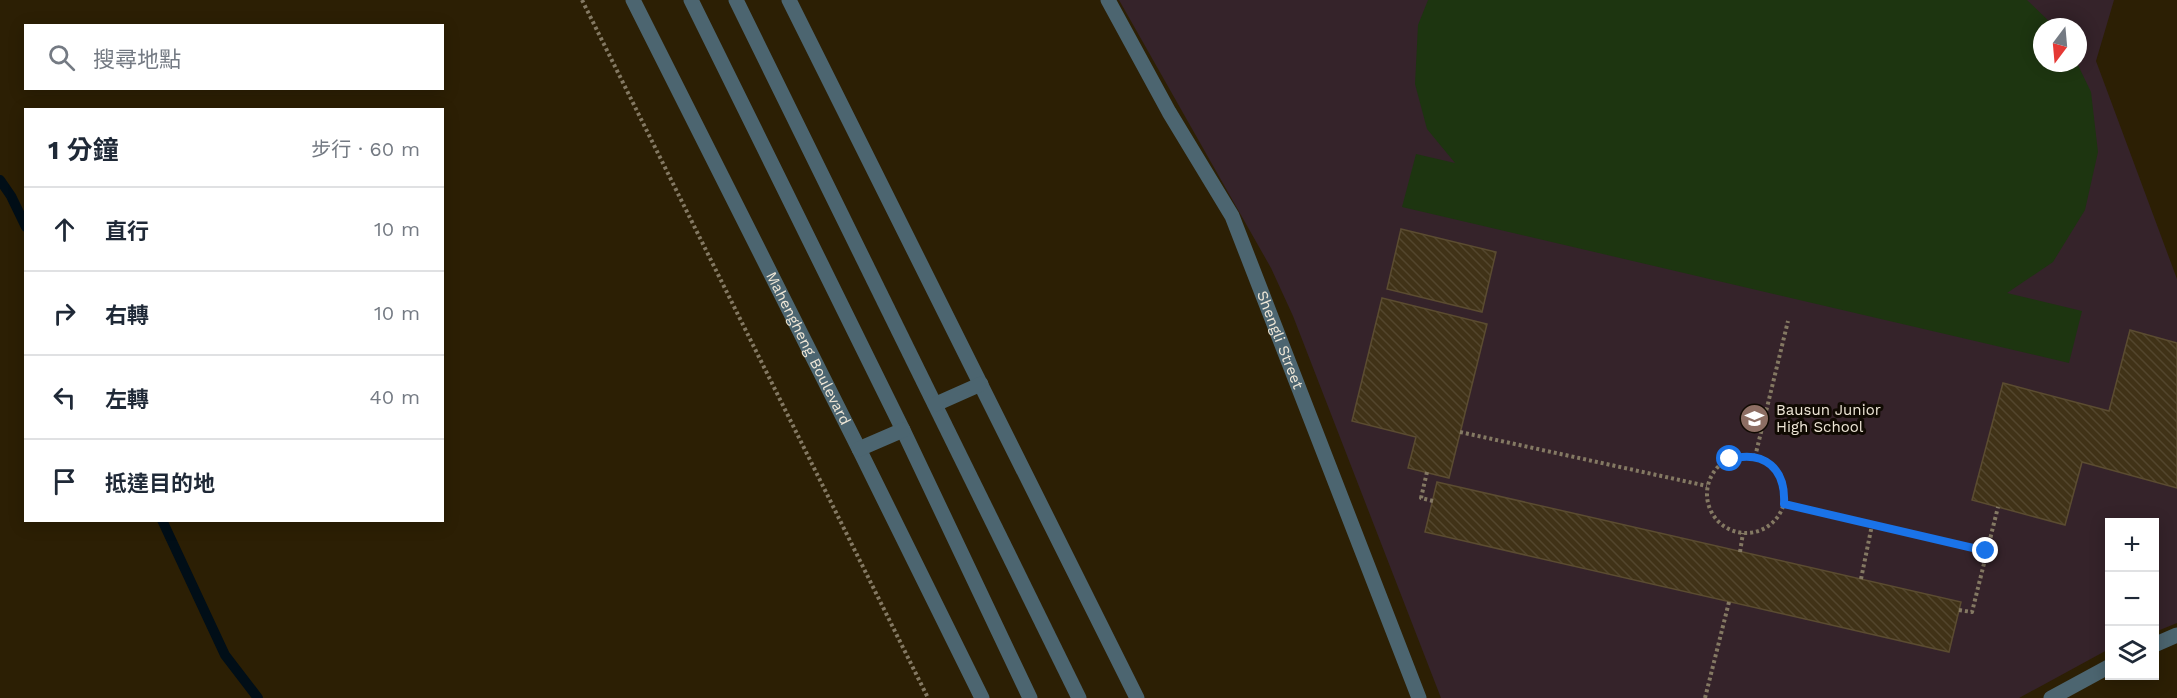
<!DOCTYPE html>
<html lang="zh-TW">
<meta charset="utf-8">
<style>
:root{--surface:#fff;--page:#f6f6f7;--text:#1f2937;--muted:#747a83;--line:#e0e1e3}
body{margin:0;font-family:"Work Sans","Noto Sans TC",sans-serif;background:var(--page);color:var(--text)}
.controls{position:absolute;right:18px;bottom:18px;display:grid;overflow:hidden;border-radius:0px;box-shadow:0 3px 15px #0003}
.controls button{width:54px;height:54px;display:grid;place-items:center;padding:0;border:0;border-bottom:2px solid var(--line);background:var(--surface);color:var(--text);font:30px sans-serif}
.compass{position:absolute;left:2033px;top:18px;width:54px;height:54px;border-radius:50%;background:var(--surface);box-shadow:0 3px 15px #0003;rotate:196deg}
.stop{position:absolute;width:18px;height:18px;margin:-14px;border:4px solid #1a73e8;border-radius:50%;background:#fff}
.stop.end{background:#1a73e8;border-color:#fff;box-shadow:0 2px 6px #0008}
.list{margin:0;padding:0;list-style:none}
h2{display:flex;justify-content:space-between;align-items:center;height:78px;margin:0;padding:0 24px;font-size:26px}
h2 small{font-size:20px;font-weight:400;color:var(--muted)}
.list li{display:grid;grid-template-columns:39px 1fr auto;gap:18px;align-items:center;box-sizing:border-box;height:84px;padding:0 24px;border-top:2px solid var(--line)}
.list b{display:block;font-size:22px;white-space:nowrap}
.list em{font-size:20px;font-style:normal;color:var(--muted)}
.icon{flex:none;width:33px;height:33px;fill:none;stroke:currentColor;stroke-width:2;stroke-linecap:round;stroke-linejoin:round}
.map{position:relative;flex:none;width:2177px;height:698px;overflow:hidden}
.search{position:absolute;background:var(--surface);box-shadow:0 3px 15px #0003;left:24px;top:24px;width:420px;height:66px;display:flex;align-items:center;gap:15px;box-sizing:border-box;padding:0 21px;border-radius:0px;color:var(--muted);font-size:22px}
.panel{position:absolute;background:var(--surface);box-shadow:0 3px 15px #0003;left:24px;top:108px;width:420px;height:414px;border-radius:0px}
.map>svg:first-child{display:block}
</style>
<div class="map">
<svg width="2177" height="698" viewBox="0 0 2177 698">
<defs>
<pattern id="building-back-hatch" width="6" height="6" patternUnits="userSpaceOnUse" patternTransform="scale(1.5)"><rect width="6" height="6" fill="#403217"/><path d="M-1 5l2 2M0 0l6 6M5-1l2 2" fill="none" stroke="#53462d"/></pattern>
</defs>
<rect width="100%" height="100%" fill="#2c1f04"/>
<path fill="#35232a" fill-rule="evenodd" d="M1119 0H2114L2096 61 2177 279V623L2155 632 2154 522H2110L2109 649 2019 698H1441L1293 316 1271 268ZM2042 27H2078V63H2042Z"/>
<path fill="#1d3510" d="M1428 0H2027L2055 27H2042V63H2077L2091 92 2098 152 2085 210 2053 262 2007 293 2082 311 2069 363 1402 207 1416 154 1455 163 1427 129 1415 84 1418 25Z"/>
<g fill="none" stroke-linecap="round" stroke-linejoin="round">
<g stroke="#010e17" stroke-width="10">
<path d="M0 180 11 196 26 227"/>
<path d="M162 520 225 655 258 698"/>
</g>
</g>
<g fill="url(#building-back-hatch)" stroke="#5b4c31" stroke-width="1.5">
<path d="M1401 229 1496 252 1482 312 1387 289Z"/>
<path d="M1382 298 1487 324 1449 478 1408 468 1416 437 1352 421Z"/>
<path d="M2130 330 2177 343V488L2082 462 2065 525 1972 500 2003 383 2109 411Z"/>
<path d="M1437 482 1961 602 1949 652 1425 532Z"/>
</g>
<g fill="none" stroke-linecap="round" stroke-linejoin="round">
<g stroke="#847963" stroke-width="4" stroke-dasharray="3 3" stroke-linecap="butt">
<path d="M582 0 928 698"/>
<path d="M1460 432 1707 486"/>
<circle cx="1746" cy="494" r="39"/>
<path d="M1755 457 1788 321"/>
<path d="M1427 472 1421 498 1433 501"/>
<path d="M1784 504 1985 551"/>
<path d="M1740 552 1743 533"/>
<path d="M1861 579 1872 525"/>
<path d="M1959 610 1972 612 1998 507"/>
<path d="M1705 698 1729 602"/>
</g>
<g stroke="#4c6570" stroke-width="15">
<path id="s1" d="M633 0 859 449 982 698"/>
<path d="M691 0 903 430 1030 698"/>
<path d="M736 0 1079 698"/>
<path d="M789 0 1137 698"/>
<path id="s2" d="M1108 0 1169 112 1232 216 1419 698"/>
<path d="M936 404 981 384"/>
<path d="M859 449 903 430"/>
<path d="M2154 645 2177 635"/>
<path d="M2051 698 2110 666"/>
</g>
</g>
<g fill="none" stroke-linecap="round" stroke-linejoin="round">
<path stroke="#1a73e8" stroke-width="8" d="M1730 459C1765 450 1786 469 1784 504L1986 551"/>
</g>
<defs>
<symbol id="school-disc" viewBox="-11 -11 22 22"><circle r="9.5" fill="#8d6e63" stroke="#100a02"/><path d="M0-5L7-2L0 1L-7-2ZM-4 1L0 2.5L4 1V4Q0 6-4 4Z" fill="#fff"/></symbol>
</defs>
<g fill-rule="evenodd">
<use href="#school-disc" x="1738" y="402" width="33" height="33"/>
</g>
<g text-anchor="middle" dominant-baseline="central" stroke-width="6" stroke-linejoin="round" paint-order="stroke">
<g font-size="15" fill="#efe7d7" stroke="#100a02">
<text stroke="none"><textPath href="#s2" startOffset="382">Shengli Street</textPath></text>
<text stroke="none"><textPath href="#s1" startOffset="390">Mahengheng Boulevard</textPath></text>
</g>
<g font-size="15" fill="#efe7d7" stroke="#100a02" text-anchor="start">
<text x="1776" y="410">Bausun Junior<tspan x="1776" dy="17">High School</tspan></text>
</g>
</g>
</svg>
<div class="controls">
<button>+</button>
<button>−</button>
<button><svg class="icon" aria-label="layers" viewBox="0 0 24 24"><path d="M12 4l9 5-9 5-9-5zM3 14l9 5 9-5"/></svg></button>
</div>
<svg class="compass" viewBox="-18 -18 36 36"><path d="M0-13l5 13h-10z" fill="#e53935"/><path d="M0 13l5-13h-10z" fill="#747a83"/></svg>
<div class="stop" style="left:1730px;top:459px"></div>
<div class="stop end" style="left:1986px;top:551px"></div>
<div class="search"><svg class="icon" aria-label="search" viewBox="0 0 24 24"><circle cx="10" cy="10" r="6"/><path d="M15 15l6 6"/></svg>搜尋地點</div>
<section class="panel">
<h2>1 分鐘<small>步行 · 60 m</small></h2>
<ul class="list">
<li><svg class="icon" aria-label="ahead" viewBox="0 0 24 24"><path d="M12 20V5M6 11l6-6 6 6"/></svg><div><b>直行</b></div><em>10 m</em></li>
<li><svg class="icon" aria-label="right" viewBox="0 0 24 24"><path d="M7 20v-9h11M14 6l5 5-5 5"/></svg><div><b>右轉</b></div><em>10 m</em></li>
<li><svg class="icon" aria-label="left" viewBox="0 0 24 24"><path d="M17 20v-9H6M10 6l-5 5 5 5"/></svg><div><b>左轉</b></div><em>40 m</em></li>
<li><svg class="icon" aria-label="arrive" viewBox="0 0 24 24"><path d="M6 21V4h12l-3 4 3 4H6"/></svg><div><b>抵達目的地</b></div></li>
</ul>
</section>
</div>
